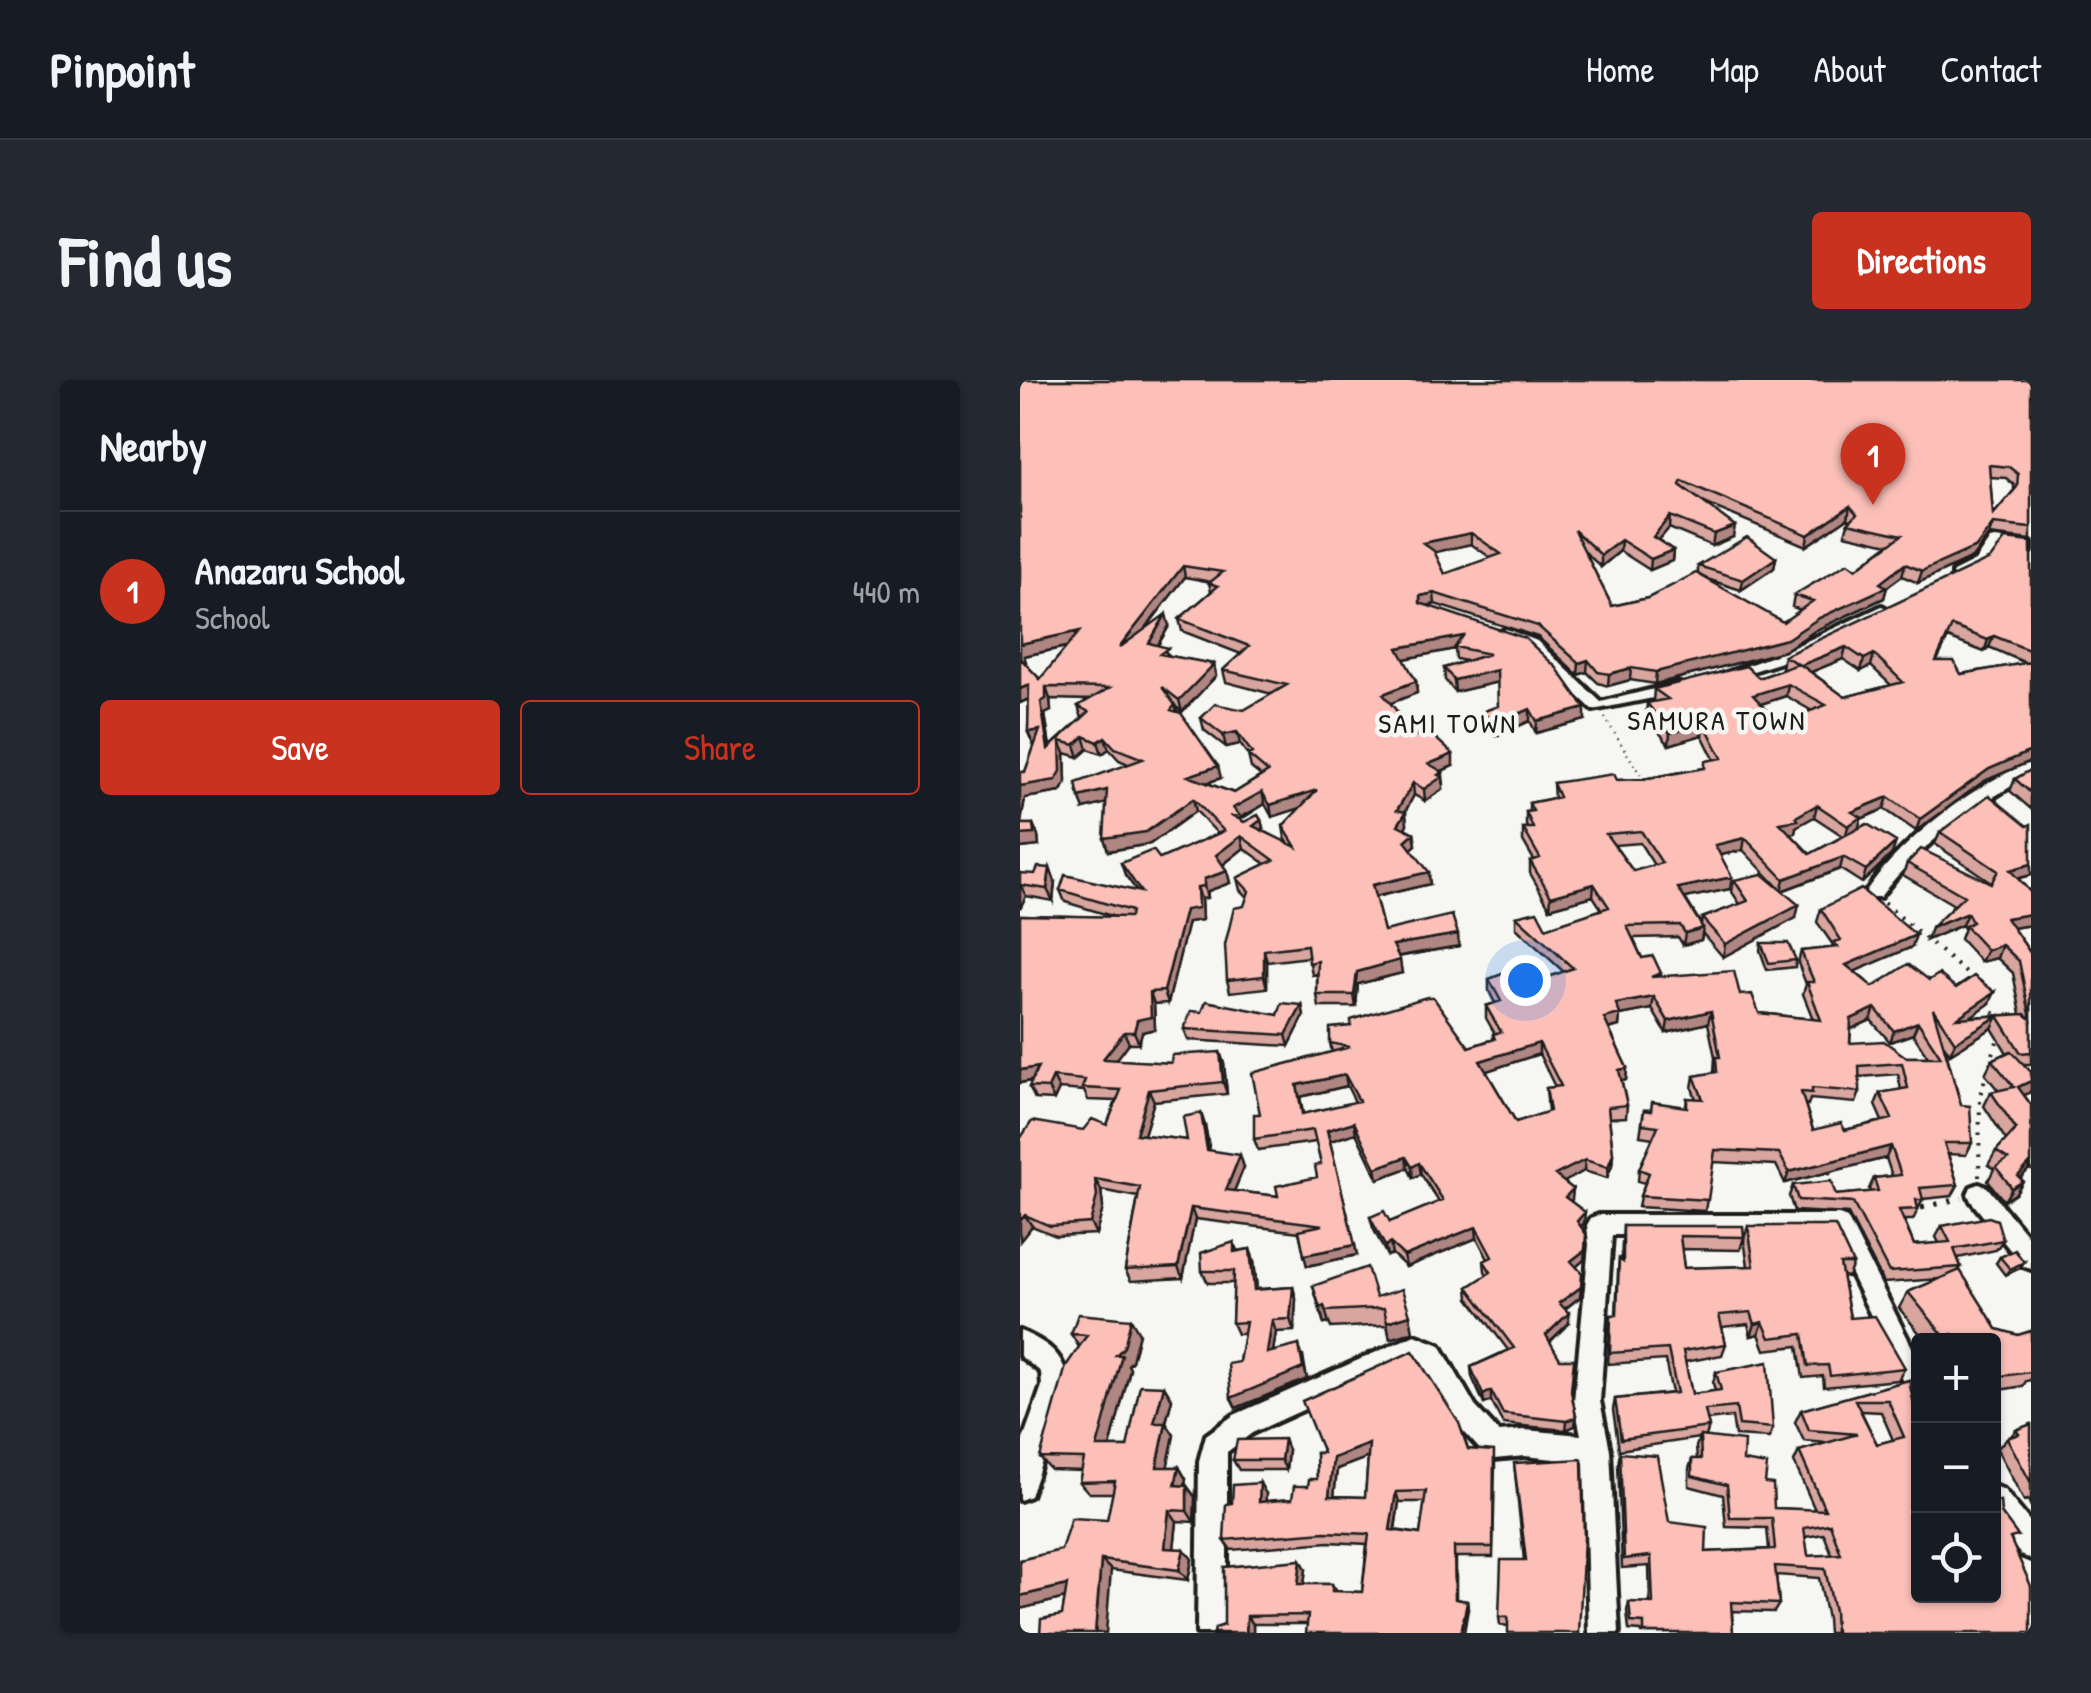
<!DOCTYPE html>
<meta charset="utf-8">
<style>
:root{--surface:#171b24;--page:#242831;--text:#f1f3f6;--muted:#9ea1a6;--line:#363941;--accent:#c8321e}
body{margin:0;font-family:"Patrick Hand",sans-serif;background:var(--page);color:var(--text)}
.controls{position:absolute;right:30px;bottom:30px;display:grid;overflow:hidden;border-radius:10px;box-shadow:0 2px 8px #0004}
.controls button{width:90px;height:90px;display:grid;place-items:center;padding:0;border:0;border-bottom:2px solid var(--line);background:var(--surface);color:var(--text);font:50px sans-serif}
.you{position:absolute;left:505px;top:600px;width:35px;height:35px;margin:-25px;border:8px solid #fff;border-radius:50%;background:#1a73e8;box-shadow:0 0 0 15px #1a73e833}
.badge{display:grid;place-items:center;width:65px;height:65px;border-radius:50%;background:var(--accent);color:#fff;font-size:32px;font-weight:700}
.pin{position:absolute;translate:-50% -82px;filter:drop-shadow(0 2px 5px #0008)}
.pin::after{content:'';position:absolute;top:52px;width:35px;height:30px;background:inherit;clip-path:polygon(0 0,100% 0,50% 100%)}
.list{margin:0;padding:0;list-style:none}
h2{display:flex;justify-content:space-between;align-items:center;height:130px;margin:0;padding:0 40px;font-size:42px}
h2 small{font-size:32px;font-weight:400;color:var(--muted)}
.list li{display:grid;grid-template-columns:65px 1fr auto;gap:30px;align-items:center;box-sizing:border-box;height:160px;padding:0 40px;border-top:2px solid var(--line)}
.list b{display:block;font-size:38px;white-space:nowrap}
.list p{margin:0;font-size:32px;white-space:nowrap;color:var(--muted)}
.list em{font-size:32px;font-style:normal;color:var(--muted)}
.actions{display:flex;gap:20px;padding:30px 40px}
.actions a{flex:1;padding:22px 0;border:2px solid var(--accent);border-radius:10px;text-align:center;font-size:35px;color:var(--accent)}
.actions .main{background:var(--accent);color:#fff}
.icon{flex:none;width:55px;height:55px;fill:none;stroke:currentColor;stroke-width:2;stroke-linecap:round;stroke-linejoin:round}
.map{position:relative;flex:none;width:1011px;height:1253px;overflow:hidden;border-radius:10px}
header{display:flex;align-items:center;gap:60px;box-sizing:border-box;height:140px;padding:0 50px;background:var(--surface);border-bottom:2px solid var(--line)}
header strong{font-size:48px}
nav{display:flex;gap:55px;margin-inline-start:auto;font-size:35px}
.intro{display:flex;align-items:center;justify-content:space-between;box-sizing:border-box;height:240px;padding:0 60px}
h1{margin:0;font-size:70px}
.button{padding:25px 45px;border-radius:10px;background:var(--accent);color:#fff;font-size:35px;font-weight:700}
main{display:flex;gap:60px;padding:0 60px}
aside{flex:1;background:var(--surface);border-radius:10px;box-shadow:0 2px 8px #0004}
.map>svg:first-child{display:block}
</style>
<header>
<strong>Pinpoint</strong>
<nav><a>Home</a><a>Map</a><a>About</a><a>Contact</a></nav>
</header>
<div class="intro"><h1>Find us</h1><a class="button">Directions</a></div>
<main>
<aside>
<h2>Nearby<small></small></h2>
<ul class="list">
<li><span class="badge">1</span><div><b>Anazaru School</b><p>School</p></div><em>440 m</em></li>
</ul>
<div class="actions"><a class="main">Save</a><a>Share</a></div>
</aside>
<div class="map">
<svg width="1011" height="1253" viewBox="0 0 1011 1253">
<rect width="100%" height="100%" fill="#f6f6f2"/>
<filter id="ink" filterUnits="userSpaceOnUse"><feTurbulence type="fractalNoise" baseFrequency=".01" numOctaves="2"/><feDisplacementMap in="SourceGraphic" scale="20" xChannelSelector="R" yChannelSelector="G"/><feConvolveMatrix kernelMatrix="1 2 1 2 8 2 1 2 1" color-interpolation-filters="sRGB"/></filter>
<g filter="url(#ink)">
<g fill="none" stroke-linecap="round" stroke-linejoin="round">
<defs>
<g id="street">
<path d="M975 158 1011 163V171L979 166C967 183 955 199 933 198V192L955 181 970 159Z"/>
<path d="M862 226 869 230 867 233 771 279 705 300 698 296 761 273Z"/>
<path d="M486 249 517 261 581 322 658 303 666 308 658 313 573 330 507 267 481 256 479 253Z"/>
<path d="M1011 383V395C953 427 900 464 860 517H848L845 513C876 465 956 401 1011 383Z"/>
<path d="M959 804 967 807 1011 860V889L1003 886 951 821 948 814 951 807Z"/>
<path d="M579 835H819L827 838 898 979V1017L889 1014 812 855H592L580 1021 590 1070 599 1253H569L564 1082 505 1076 474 1079 465 1075 437 1044 402 983 395 979 232 1053 207 1072V1253H177L179 1081 186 1055 214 1035 395 955 420 965 455 1026 479 1052 505 1050 561 1055 554 1021 569 865 567 845 571 838Z"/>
<path d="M0 951C27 962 46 975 48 1006L10 1116 0 1120V1068L22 1006 21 992 0 976Z"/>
<path d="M974 1106 984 1110 1011 1143V1179L1001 1175 974 1141Z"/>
</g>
</defs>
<use href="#street" stroke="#1c1c1c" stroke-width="8"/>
<path stroke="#1c1c1c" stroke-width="2.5" stroke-dasharray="1 5" stroke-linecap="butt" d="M585 338 625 402"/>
<g stroke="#1c1c1c" stroke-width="4" stroke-dasharray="2.5 8" stroke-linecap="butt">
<path d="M864 523 952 598"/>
<path d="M969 622 978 641"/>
<path d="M970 684 979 655"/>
<path d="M809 793 813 806"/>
<path d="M959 797 960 715 967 693"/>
</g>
<path stroke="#1c1c1c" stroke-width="5" stroke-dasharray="4 10" stroke-linecap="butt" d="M901 828 942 818"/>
<use href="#street" fill="#f6f6f2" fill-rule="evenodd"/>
</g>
<g fill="#d9a59f" stroke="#1c1c1c" stroke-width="2.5" fill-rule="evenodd">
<path d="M0 0H1011V160L969 155 952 178 898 203 882 196 867 207 864 218 796 250 764 271 635 304 610 300 588 306 578 303 567 292 558 295 518 257 415 224 409 226 565 340 516 353 510 341 476 356 462 344V332L478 326V302L435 312 425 300 424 288 446 281 436 279 435 269 384 279 396 301 397 313 370 323 397 356 433 386 422 391 424 404 422 405 423 409 405 421 394 415 385 432 387 444 385 448 394 453 396 465 391 469 410 504 355 517 364 551 439 566 378 577 382 593 338 604 336 627H299L297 615V594L292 595 289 577 247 582V608L210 612 207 600 227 517 220 510 217 498 246 484 224 468 203 485 207 491 210 503 188 511 187 518 181 519 182 540 168 542 148 623 134 624 135 649 122 652 119 663H109L96 680 151 683 200 672 204 684 207 714 134 721 124 755 167 760 185 745 190 771 224 787 214 811 258 816 297 797 301 784 296 762 238 770 234 759 240 734 312 672 310 663 449 667 473 659V654H475L466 638V626L475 623 469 611V599H523L544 592 496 548V536L526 548 582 530 573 516 530 528 510 493V481L514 480 503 461V448H507L506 445V432H509V423L534 418 533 403 623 399 684 388 694 379 682 355 649 365 626 335 627 323 633 322 634 309 739 298 764 289 762 288 764 276 1011 162V381L964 401 896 451 864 429 841 439 838 448 872 474 842 503 820 489 762 511 776 538 703 577 683 554 681 560 663 565 658 557 613 558 622 578 641 593 640 596 720 615 739 633 793 639 783 614 786 604 778 583 781 571 812 568 813 565 797 542 801 529 892 567 834 591 853 607 909 600 936 608 975 612 969 624 950 637 1001 634 993 593 977 578 961 582 940 559 944 548 942 545 907 560 934 525 883 495 887 483 971 502 915 464 920 452 1011 495 998 498 1011 513V545L993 548 1011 574V684H1003L1011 692V710L1009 713 1004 715 1011 725V790L1009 789 1000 798 1003 801 995 814 984 821 968 801 974 789 968 785 976 771 986 760 964 726 971 712 978 710 965 694 972 680 987 673 972 648 930 674 924 665 952 763 946 775 928 774 938 805 932 816 903 819 893 840H884L894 865 919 863 916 857 922 846 983 860 976 870 938 878 941 887 939 890 977 949 998 955 1011 951V1000L1006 1001 1003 1006 974 1011V960H905L879 928 888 912 920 899 864 903 828 834 774 831 769 816 773 805 816 815 850 812 849 809 854 798 872 796 866 778 765 803 756 785 693 782 685 831 618 827 620 816 625 803 618 801 619 789 633 758 620 756 624 730 666 727 667 718 676 719 672 708 674 696 694 693 695 677 688 643 646 653 632 629 600 635 599 646 589 649 607 688 606 700 601 701 607 725 606 737 589 738 593 774 592 785 587 798 564 791 544 802 553 809 551 822 564 843 561 846 566 854 564 880 556 887 562 893 560 917 545 929 549 943 530 962 551 1012 556 1037 555 1046 546 1050 483 1044 471 1021 464 1024 452 997 451 987 488 970 449 918 448 907 467 895 465 891 464 881 468 879 457 858 386 887 372 874 367 876 353 848 350 837 370 842 419 822 401 794 393 798 388 788 358 799 336 753 310 761 337 875 287 886 279 852 175 839 163 898 111 901 105 890 118 817 81 810 83 828 76 854 36 856 12 846 0 861V759L63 750 87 745 96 721 68 720 64 711 39 709 34 720 15 719 9 707 12 701 0 703V535L95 537 45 522 40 510H116L105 495 101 483 140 479 198 454 176 431 130 464 88 471 86 423 64 429 108 384 99 380 89 369 82 374 68 369 59 377 45 373 46 403 40 412 5 418 1 444H13L18 456 19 466 0 468V392H5L15 364H13L8 352 9 319 0 323ZM970 97 986 98 994 105V110L973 135ZM682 122 786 166 828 138 830 140 828 143 825 154 869 164 836 189 774 215 772 227 781 230 763 242 684 198 721 210 754 188 756 178 678 186V194L628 218 592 226 565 172 581 187 600 171 630 190 652 181 653 170 639 160 649 148 692 166 713 157ZM451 164 471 178 425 194 414 172ZM165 197 191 202 189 203 191 212 159 239 162 251 221 274 203 290 206 302 252 314 224 330 181 338 184 350 206 367 220 364 228 375 231 388 241 396 214 413 187 403 201 398 157 332 155 326 162 332 196 296 194 284 150 276 138 265 149 246 126 248ZM928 258 964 272 969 267 1006 283 941 294 917 281ZM47 267 20 299 4 283 6 282 4 276ZM823 279 841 291 851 286 871 305 825 317 791 292ZM766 316 792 331 759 343 741 324ZM30 319 69 320 58 326 62 338 30 367 25 334 31 331ZM245 424 252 437 280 428 263 446 265 458 269 464 244 451 241 440 224 442 220 440ZM794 437 823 456 790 474 770 453H775L776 447ZM620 463 634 485 613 491 594 465ZM723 470 758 507 714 500 712 512 720 524 682 538 681 544 665 518 710 509 700 475ZM851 640 870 662 893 654 908 677H886L830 663 831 649ZM519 674 535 707 526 708 528 732 496 742 466 691ZM878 694 881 710 860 713 855 725 862 741 825 750H793L785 724 788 725 790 719 836 723 840 712V697ZM327 706 335 722 283 734 280 717Z"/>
<path d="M1011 390V429L990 411 995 399Z"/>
<path d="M0 493 35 501 33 521 6 516 0 528Z"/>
<path d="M741 563 776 580 775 587 747 590 740 570Z"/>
<path d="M282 625 284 636 269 666 168 660 164 649 258 635Z"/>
<path d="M603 846 724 857 720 870 661 869 664 888 728 886 724 859 728 846 833 884 828 897 822 896 830 938 885 988 878 1000 804 1007 803 996 783 998 778 966 745 970 739 954 731 956 728 944 702 947 706 964 702 975 665 982 672 1014 695 1011 693 1003 696 992 753 1048 749 1058 715 1056 712 1037 687 1040 689 1047 686 1056 723 1081 745 1103 754 1128 795 1130 774 1082 779 1071 807 1063 784 1061 775 1042 781 1030 889 1000 898 1216 981 1133 992 1162 1011 1253H808L807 1239 799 1198 756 1195 759 1224 754 1232 712 1231 713 1253H622L621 1251 609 1250 607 1231 609 1222 630 1223 629 1186 602 1188 598 1084 600 1073 649 1142 686 1172 749 1169 747 1148 706 1147 703 1115 669 1106V1089L672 1079H677L676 1067 679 1058 599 1070 593 1030 595 1019 652 1013 645 980 588 984 591 935H596L598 891 599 879 601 881ZM841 1031 861 1032 873 1060 857 1064ZM804 1154 812 1175 788 1176 785 1157Z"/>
<path d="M214 862 217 871 230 869 234 881 237 909 273 907 276 919 274 951 256 952 253 971 283 976 287 999 216 1028 219 982 224 954H217L212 943 214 903H188L182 891Z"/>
<path d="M980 877 1000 888 985 895 976 883Z"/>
<path d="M293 906 356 917 393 952 370 959 367 945 311 948 309 943 304 944Z"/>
<path d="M119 953 112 981 108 985 110 989 90 1067H107L144 1006 152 1019 146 1043 154 1055 147 1087H159L166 1099 165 1106H167L175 1117 174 1142 157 1141 154 1168 172 1179 168 1200 91 1190 42 1235 45 1218 0 1229V1180L41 1170 87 1140 93 1113H69L59 1102 62 1091 31 1090 20 1078 59 967 51 954Z"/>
<path d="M1011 1044V1127L1008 1120 1004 1121 977 1069 987 1058 991 1056 996 1050Z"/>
<path d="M448 1069 475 1083 473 1177H436V1219L447 1221 448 1229 287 1244H233V1253H194L281 1180 286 1189 284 1204H312L316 1211 342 1212 347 1164 309 1162 211 1170 204 1160 212 1123 246 1114 245 1121 272 1119 297 1099 296 1073ZM348 1077 345 1117 314 1116 317 1089ZM379 1122H405L400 1154 375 1150Z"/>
<path d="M268 1070 266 1090H219L213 1080Z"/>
<path d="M494 1083 559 1253 480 1245 479 1237 504 1180Z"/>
</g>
<g fill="#b08682" stroke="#1c1c1c" stroke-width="2.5">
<path d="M830 126 828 138 786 166 788 155Z"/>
<path d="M650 136 649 148 632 168 633 157Z"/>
<path d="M973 144 969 155 952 178 898 203 902 191Z"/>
<path d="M715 146 713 157 692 166 694 154Z"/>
<path d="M451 153V164L404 175 403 163Z"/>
<path d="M601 160 600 171 581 187V175Z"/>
<path d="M653 170 652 181 630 190 631 179Z"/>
<path d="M756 178 754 188 721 210 723 200Z"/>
<path d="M885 184 882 196 867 207 864 218 796 250 764 271 635 304 636 292 799 238 860 203Z"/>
<path d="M163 186 165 197 102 279 99 268Z"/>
<path d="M414 213 415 224 401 227V235L400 216Z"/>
<path d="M146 234 149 246 132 275 129 263Z"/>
<path d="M60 251 64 263 4 276 6 282 0 284V264Z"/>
<path d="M443 256 435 269 379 280 378 268Z"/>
<path d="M974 256 969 267 964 272 968 260Z"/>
<path d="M826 267 823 279 779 297 781 285Z"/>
<path d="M854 274 851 286 841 291 844 279Z"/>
<path d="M568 280 567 292 558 295 559 283Z"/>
<path d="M194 284 196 296 162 332 159 320Z"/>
<path d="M611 288 610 300 588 306 589 294Z"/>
<path d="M477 290 478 302 435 312 434 300Z"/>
<path d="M396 301 397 313 364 326 363 314Z"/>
<path d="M768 304 766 316 731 327 733 315Z"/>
<path d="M9 305 13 317 0 323V309Z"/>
<path d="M26 307 30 319 31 331 25 334 32 381 28 369 21 322Z"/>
<path d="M565 328V340L516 353 517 341Z"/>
<path d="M510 329V341L476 356 475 344Z"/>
<path d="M684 343 682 355 649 365 650 353Z"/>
<path d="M20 350 24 362 13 364 8 352Z"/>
<path d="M217 352 220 364 206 367 203 355Z"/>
<path d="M64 356 68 369 59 377 55 365Z"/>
<path d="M85 357 89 369 82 374 78 362Z"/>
<path d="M40 361 45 373 46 403 40 412 5 418 0 446V406Z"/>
<path d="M1011 371V381L964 401 896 451 900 439 969 389Z"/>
<path d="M433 374V386L410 396 409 384Z"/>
<path d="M198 386 201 398 171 408 168 396Z"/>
<path d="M423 392V409L405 421 404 409Z"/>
<path d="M393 403 394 415 379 443 377 430Z"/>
<path d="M87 410 91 422 64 429 59 417Z"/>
<path d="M297 410 300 422 252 437 250 425Z"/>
<path d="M242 412 245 424 220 438 222 447 216 449 213 428Z"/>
<path d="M868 417 864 429 841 439 838 450 825 458 832 432Z"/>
<path d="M173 419 176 431 130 464 88 471 84 458Z"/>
<path d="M797 425 794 437 776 447 775 453 757 455 760 443Z"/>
<path d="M386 432 387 444 380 458 378 445Z"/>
<path d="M241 440 244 452 233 446Z"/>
<path d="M13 444 18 456 19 466 0 468V455Z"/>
<path d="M394 453 396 465 387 473 385 461Z"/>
<path d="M221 456 224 468 200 487 196 475Z"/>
<path d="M725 458 723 470 693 477 695 465Z"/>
<path d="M876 462 872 474 842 503 846 490Z"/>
<path d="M823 477 820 489 761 511 764 499Z"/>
<path d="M1011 484V495L985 502 990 490Z"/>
<path d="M30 488 35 501 33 521 27 509Z"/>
<path d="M207 491 210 503 188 511 187 518 184 506V499Z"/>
<path d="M409 492 410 504 354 517 352 505Z"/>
<path d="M712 497 710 509 656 520 658 508Z"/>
<path d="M0 504 6 516 0 528Z"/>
<path d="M574 504 573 516 530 528 531 516Z"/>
<path d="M177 507 181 519 182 540 168 542 148 623 144 611 165 530Z"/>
<path d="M779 525 776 538 703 577 705 564Z"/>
<path d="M947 533 942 545 907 560 911 548Z"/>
<path d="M1011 534V545L980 550 986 538Z"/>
<path d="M683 548 681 560 663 565 665 553Z"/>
<path d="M438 554 439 566 374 577 373 565Z"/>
<path d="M896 555 892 567 822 597 826 585Z"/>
<path d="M982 565 977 578 961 582 967 570Z"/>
<path d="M244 570 247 582V608L244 596Z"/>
<path d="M380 580 382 593 338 604 336 627 334 615 337 592Z"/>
<path d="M130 612 134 624 135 649 122 652 119 663 114 652 117 640Z"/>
<path d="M975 612 969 624 932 650 937 638Z"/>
<path d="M634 617 632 629 600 635 599 646 583 650 584 638 596 624Z"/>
<path d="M282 625 284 636 269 666 266 655Z"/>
<path d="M855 628 851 640 827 651 831 639Z"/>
<path d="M691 631 688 643 646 653 648 641Z"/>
<path d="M978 636 972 648 930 674 935 662Z"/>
<path d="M898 642 893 654 870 662 874 651Z"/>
<path d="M104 652 109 663 88 691 83 679Z"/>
<path d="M519 663V674L461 693 460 681Z"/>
<path d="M200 672 204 684 207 714 203 702Z"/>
<path d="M18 687 24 698 0 703V690Z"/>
<path d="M607 688 606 700 598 702 599 690Z"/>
<path d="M325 695 327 706 280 717 285 746 277 705Z"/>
<path d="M33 697 39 709 34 720 28 708Z"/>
<path d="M1011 701V710L1009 713 991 721 998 707Z"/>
<path d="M129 710 134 721 121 765 116 754Z"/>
<path d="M181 733 185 745 191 782 187 770Z"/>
<path d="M334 742 336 753 310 761 307 750Z"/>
<path d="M871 766 866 778 765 803 769 792Z"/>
<path d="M593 774 592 785 587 798 588 787Z"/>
<path d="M220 775 224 787 210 821 206 810Z"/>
<path d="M386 777 388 788 358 799 356 788Z"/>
<path d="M565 780 564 791 535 807V795Z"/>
<path d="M1011 782 1009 789 990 809 998 796Z"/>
<path d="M399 783 401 794 393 798 392 787Z"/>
<path d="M75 799 81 810 83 828 76 854 70 843Z"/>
<path d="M1003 801 995 814 984 821 992 808Z"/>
<path d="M553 809 552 820 544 828 545 817Z"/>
<path d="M171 828 175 839 163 898 158 887Z"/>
<path d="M565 832 564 843 556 852 557 841Z"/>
<path d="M5 835 12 846 0 861V841Z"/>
<path d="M456 847 457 858 386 887 384 876Z"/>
<path d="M370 863 372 874 367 876 365 866Z"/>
<path d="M335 865 337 875 287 886 284 875Z"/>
<path d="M230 869 234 881 238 921 234 910Z"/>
<path d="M565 870 564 880 550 892 551 881Z"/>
<path d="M1004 882 1000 888 985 895 990 889Z"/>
<path d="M273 907 276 919 274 951 270 939Z"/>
<path d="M561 907 560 917 538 934 539 923Z"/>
<path d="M304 926 309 943 304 944 300 928Z"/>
<path d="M549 933V943L526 965V955Z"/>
<path d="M390 935 393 952 370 959 367 942Z"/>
<path d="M111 939 119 953 112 981 108 985 110 989 87 1079 77 1067 96 975Z"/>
<path d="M252 940 256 952 251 984 247 973Z"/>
<path d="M743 942 739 954 731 956 735 944Z"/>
<path d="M279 965 287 999 216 1028 211 1018Z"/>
<path d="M144 1006 152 1019 142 1056 134 1043Z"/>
<path d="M471 1011V1021L464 1024 463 1015Z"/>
<path d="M556 1037 555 1046 546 1050 547 1041Z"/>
<path d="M146 1043 154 1055 145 1099 137 1087Z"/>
<path d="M264 1059 268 1070 266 1090 261 1080Z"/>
<path d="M349 1064 352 1076 317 1089 313 1127 309 1116 313 1078Z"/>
<path d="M159 1087 166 1099 163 1116 155 1105Z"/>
<path d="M240 1103 246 1114 245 1132 239 1122Z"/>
<path d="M167 1106 175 1117 174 1142 167 1131Z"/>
<path d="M376 1112 379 1122 373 1160 370 1150Z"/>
<path d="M149 1130 157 1141 153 1178 145 1168Z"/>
<path d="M164 1169 172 1179 168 1200 159 1190Z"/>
<path d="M81 1180 91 1190 86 1253H75Z"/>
<path d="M281 1180 286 1189 283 1214 278 1204Z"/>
<path d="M47 1205 58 1215 0 1229V1216Z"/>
<path d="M447 1221 448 1229 444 1253H441Z"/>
<path d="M227 1236 233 1244V1253H226Z"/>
</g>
<g fill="#fcc0b9" stroke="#1c1c1c" stroke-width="2.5" fill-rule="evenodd">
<path d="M0 0H1011V148L973 144 956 167 902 191 885 184 860 203 867 207 799 238 767 259 636 292 611 288 589 294 578 292 568 280 559 283 518 246 414 213 400 216V223L505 258 536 287 565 328 517 341 510 329 475 344 462 332 478 326 477 290 434 300 424 288 469 274 435 267 443 256 378 268 396 301 363 314 397 356 409 352 433 374 409 384 423 392 418 395 422 397 404 409 393 403 377 430 386 432 378 445 394 453 385 461 409 492 352 505 364 551 432 535 438 554 373 565 380 580 337 592 334 615H297L298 581 289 583 287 565 244 570V596L207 600 205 565 214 528 224 526 229 511 217 498 254 480 221 456 196 475 207 491 184 499V506L177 507 178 528 165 530 144 611 130 612 131 637 117 640 114 652H104L83 679 151 683 152 675 200 672 203 702 129 710 116 754 167 760 163 737 181 733 187 770 220 775 206 810 258 816 256 806 297 797 295 786 301 784 293 750 234 759V734H240L232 693 330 667 310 663V648L331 646V640L407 617H413L449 667 475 659 473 654 481 652 466 626 481 621 469 599 511 583 523 599 553 588 496 536 517 531 526 548 589 527 574 504 531 516 510 481 520 478 503 448H513L506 432 513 431 509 423 539 417 533 403 594 394 597 400 623 399 685 388V381L702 378 684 343 650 353 627 323 648 319 634 309 726 286 739 298 778 284 764 276 970 179 985 159 1011 162V271L974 256 968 260 932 246 916 281H934L941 294 1011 282V371L969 389 900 439 868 417 832 432 841 437 828 446 797 425 776 437 778 440 760 443 790 474 847 444 876 462 846 490 823 477 764 499 725 458 695 465 712 497 658 508 683 548 665 553 660 545 607 546 622 578 633 576 641 593 631 597 714 591 720 615 732 614 739 633 801 640 787 602H794L781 571 818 567 814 562 821 560 801 529 841 509 896 555 826 585 853 607 888 584 909 600 919 594 936 608 954 596 975 612 937 638 1005 634 1011 639 999 581 982 565 967 570 945 546 952 542 947 533 911 548 944 516 887 483 901 469 971 503 978 491 920 452 969 415 1007 446 1011 444V484L990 490 1011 513V534L986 538 1011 574V672L1001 673 978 636 935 662 913 629 941 725 950 726 952 763H924L938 805 900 808 903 820H896L898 829 879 830 894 865 930 862 922 846 969 837 977 840 983 860 934 869 941 887 869 892 833 823 778 820 773 805 811 801 816 815 858 811 854 798 881 795 871 766 769 792 759 773 695 770 688 820 620 816 629 793 619 789 638 746 622 744 624 730 631 731 632 722 667 727V718L683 719 674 696 697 692 696 677H700L691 631 648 641 634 617 596 624 600 634 584 638 607 688 599 690 607 725 588 727 593 774 588 787 565 780 535 795 553 809 545 817 565 832 557 841 566 854 565 870 551 881 562 893 561 907 539 923 549 933 526 955 540 979H554L551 1011 556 1037 547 1041 483 1034 471 1011 463 1015 451 987 494 968 448 907 471 892 464 881 472 877 456 847 384 876 370 863 365 866 350 837 364 831 370 842 423 820 399 783 392 787 386 777 356 788 334 742 307 750 335 865 284 875 279 850 303 845 171 828 158 887 105 890 120 807 75 799 77 816 70 843 30 846 5 835 0 841V759L12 741 63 750 72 739 87 745 101 710 62 708 65 700 33 697 28 708 9 707 18 687 0 690V535L110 537 111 531 40 510 45 495 121 512 101 483 133 470 140 479 204 451 173 419 126 452 84 458 87 410 59 417 56 403 123 379 95 368 85 357 78 362 64 356 55 365 40 361 41 391 36 400 0 406V392H5L20 350 8 352 9 305 0 309V278L20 299 60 251 0 264ZM969 85 989 87 998 94 997 107 973 135ZM662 101 788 155 830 126 837 134 828 143 882 155 836 189 828 183 774 215 793 221 763 242 676 193 628 218 592 226 554 150 581 175 601 160 631 179 653 170 633 157 650 136 694 154 715 146 660 105ZM451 153 481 174 425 194 414 171 403 163ZM163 186 203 192 189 203 198 206 159 239 229 266 203 290 267 305 224 330 195 324 181 338 203 355 217 352 232 373 228 375 248 392 214 413 168 396 198 386 161 333 151 330 155 325 142 307 159 320 194 284 140 274 148 268 129 263 146 234 99 268ZM826 267 844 279 854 274 883 302 825 317 781 285ZM768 304 806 325 759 343 733 315ZM26 307 90 308 58 326 69 332 28 369 21 322 26 319ZM297 410 263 446 276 467 233 446 241 440 238 435 224 442 213 436 219 435 213 428 242 412 250 425ZM621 451 642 483 613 491 586 454ZM855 628 874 651 898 642 921 677H886L864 661 830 663 831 639ZM519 663 541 706 526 708 530 731 496 742 460 681ZM882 683 888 708 860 713 872 739 825 750 821 743 793 750 781 712 792 713V708L840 712 839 686ZM325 695 339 721 282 734 277 705Z"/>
<path d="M727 157 756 178 723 200 678 186Z"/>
<path d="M1011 390V413L995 399Z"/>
<path d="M0 444H13L14 454 0 455Z"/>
<path d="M18 487 30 488 27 509 0 505V493L15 494Z"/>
<path d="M742 494 779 525 705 564 682 538 728 521 714 500Z"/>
<path d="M741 563H768L776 580 749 583Z"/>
<path d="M186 621 258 635 262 623 282 625 266 655 164 649 171 631 182 632Z"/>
<path d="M991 671 1011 692V701L998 707 1011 725V782L998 796 1003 801 992 808 976 787 988 779 976 771 996 749 971 712 994 707 972 680Z"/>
<path d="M603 846H723L724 857 660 856 664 888 734 886 728 846H815L833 884H820L830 938 855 936 885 988 810 996 808 985 788 986 783 954 750 958 743 942 735 944 731 932 699 935 706 964 663 971 672 1014 701 1010 696 992 748 982 753 1048 719 1045 716 1027 685 1030 689 1047 601 1059 595 1019 657 1013 648 969 590 973 591 935H597L599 879 603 882Z"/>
<path d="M214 862V872L230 869 234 910 273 907 270 939 252 940 247 973 279 965 283 988 211 1018 208 984 219 982 226 942 212 943 214 891H182L181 873Z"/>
<path d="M995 870 1004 882 990 889 980 877Z"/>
<path d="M347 887 356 917 382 909 390 935 367 942 364 928 306 931 304 926 300 928 293 906Z"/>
<path d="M940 890 977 949 998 955 1011 951V992L974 997V960H935L932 954 925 957 888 912Z"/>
<path d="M58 934 111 939 104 967 96 975H102L77 1067H107L120 1005 144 1006 134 1043H146L137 1087H159L155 1105 167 1106V1131L149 1130 145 1168 164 1169 159 1190 81 1180 75 1253H20L21 1239 42 1235 47 1205 0 1216V1180L41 1170 51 1138 87 1140 95 1101 59 1102 64 1079 20 1078 46 986 67 955 51 954Z"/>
<path d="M393 971 439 1043 448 1069 474 1071 473 1167H434L435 1219 447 1221 441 1253H286L288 1235 227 1236 226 1253H194L195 1248 204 1245V1187L281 1180 278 1204H312V1211L342 1212 349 1154 305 1152 204 1160 206 1124 212 1123 213 1105 240 1103 239 1122 272 1119 274 1106H288L289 1099H297L296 1073H303L282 1021ZM349 1064 345 1117 309 1116 313 1078ZM406 1111 400 1154 370 1150 376 1112Z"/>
<path d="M889 1000 894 1025 898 1024V1216H974V1123L980 1121 981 1133 998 1156 990 1158 1011 1206V1253H815L814 1231 805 1189 755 1186 759 1224 711 1222 713 1253H624V1243L611 1242 609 1222 633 1223 631 1176 604 1179 600 1073 637 1076 649 1142 687 1147 686 1172 755 1169 752 1138H710L707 1105 672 1096V1079H681L680 1056 724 1061 723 1081 747 1085 745 1103 753 1104 754 1128 805 1130 779 1071 837 1054 789 1050 781 1030ZM835 1020H868L884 1057 857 1064ZM810 1144 821 1174 788 1176 784 1148Z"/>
<path d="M1011 1044V1103L987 1058 999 1054 996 1050Z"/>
<path d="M264 1059 261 1080H213L217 1060Z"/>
<path d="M562 1079 564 1158 559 1253H488V1237H479L481 1180H506L494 1083Z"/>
</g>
</g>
<g text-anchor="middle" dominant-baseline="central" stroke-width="9" stroke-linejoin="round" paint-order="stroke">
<g font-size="28" letter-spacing="2.5" fill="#1c1c1c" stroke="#f6f6f2">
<text x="697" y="340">SAMURA TOWN</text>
<text x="428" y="343">SAMI TOWN</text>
</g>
</g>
</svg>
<div class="controls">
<button>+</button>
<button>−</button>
<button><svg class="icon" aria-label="locate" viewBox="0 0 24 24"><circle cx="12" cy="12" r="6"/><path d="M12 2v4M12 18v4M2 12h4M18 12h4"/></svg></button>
</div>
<div class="you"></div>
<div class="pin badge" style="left:853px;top:125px">1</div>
</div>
</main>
